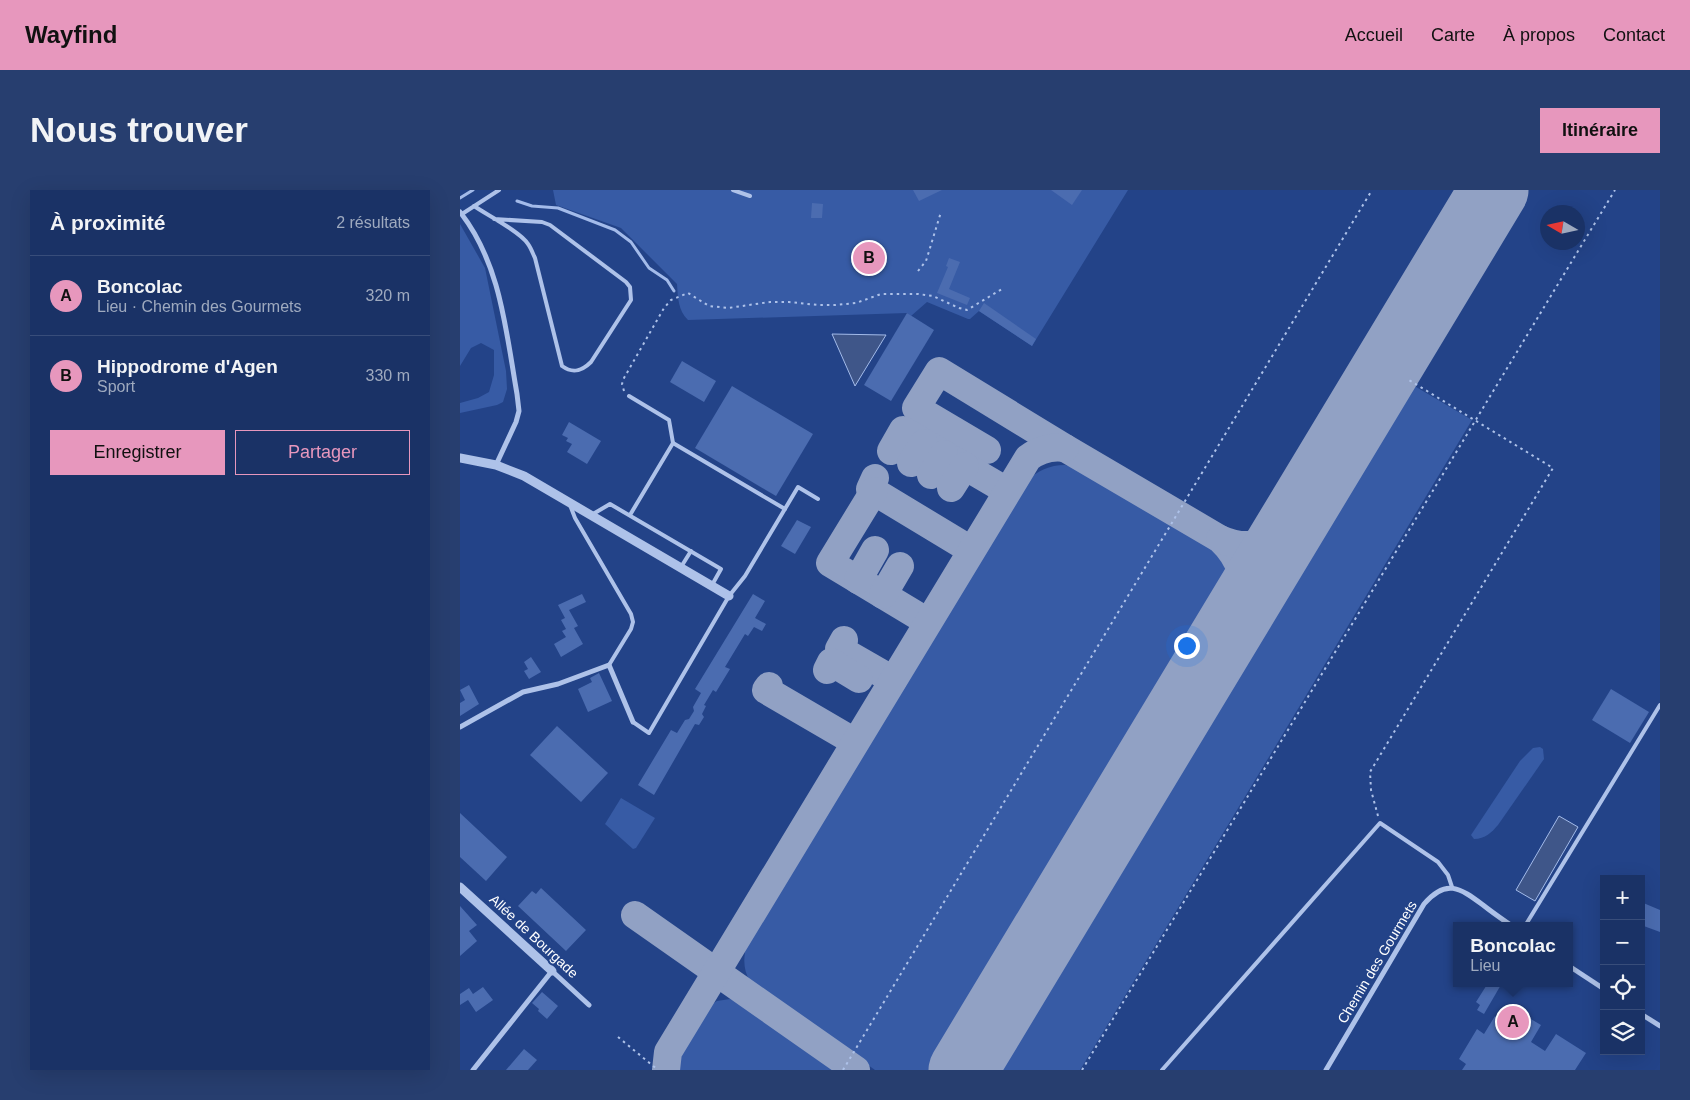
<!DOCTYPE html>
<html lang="fr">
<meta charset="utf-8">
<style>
:root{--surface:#1a3266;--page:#273e6f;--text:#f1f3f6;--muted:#9faabf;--line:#384d7a;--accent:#e797bd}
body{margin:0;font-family:Helvetica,sans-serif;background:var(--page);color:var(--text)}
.controls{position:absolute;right:15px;bottom:15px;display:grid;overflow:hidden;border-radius:0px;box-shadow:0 5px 20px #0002}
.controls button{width:45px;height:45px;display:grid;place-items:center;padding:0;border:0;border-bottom:1px solid var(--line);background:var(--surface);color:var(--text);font:25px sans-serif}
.compass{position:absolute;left:1080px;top:15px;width:45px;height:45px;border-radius:50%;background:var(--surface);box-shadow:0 5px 20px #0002;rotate:279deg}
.you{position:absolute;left:726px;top:455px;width:18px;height:18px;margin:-12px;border:4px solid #fff;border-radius:50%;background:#1a73e8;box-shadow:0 0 0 8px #1a73e833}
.badge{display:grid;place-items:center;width:32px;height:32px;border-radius:50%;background:var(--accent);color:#111;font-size:16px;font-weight:700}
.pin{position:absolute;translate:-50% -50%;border:2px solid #fff;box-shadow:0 1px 5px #0006}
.popup{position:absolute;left:993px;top:732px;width:120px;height:65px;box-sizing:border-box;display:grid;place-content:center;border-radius:0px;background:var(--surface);filter:drop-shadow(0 1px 4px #0005);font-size:16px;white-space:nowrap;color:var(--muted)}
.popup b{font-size:19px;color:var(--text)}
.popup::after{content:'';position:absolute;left:50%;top:100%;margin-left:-10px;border:10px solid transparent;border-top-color:var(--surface)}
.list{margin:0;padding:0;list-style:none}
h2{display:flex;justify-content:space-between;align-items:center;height:65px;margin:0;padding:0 20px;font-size:21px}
h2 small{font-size:16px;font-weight:400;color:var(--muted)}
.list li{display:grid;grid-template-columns:32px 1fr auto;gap:15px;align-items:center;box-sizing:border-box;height:80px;padding:0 20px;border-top:1px solid var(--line)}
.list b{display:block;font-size:19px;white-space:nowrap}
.list p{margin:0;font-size:16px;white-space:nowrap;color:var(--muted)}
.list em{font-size:16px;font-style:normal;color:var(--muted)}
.actions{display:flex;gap:10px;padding:15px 20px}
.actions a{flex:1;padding:11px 0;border:1px solid var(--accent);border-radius:0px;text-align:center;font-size:18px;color:var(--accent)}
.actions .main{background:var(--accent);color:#111}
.icon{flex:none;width:28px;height:28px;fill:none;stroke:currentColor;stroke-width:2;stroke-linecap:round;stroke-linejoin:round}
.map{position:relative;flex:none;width:1200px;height:880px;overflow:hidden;border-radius:0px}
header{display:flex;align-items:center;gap:30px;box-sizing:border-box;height:70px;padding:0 25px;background:var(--accent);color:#111}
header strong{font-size:24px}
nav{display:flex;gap:28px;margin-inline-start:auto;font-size:18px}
.intro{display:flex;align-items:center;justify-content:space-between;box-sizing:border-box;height:120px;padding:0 30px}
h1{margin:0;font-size:35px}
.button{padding:12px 22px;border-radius:0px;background:var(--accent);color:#111;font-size:18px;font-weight:700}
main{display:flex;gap:30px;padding:0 30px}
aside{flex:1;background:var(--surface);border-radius:0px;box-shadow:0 5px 20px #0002}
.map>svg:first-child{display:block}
</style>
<header>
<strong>Wayfind</strong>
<nav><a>Accueil</a><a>Carte</a><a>À propos</a><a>Contact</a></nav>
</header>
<div class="intro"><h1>Nous trouver</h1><a class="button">Itinéraire</a></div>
<main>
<aside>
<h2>À proximité<small>2 résultats</small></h2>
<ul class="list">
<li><span class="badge">A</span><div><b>Boncolac</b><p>Lieu · Chemin des Gourmets</p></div><em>320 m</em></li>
<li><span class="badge">B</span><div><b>Hippodrome d'Agen</b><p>Sport</p></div><em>330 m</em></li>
</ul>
<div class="actions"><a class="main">Enregistrer</a><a>Partager</a></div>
</aside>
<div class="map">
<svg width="1200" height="880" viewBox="0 0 1200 880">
<rect width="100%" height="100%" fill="#234388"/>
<g fill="#375ba5">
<path d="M93 0H668L572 156 519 121 510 129H508L467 112 451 126 447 123 228 130C218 120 218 108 217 94L161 38 96 15Z"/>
<path d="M0 34 25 78 46 181 47 199 43 212 37 215 0 223V213L18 208 29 202 34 185V160L21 153 11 158 0 176Z"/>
<path d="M946 191 1012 230 645 839 620 880H529Z"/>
<path d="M605 275 622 280 750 357C765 369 770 384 765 402L478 876 474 880H415L290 791C283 780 283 767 287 754L566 291C578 281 589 275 605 275Z"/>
<path d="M1080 557 1083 559 1084 569 1038 635C1032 642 1025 649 1014 649L1011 645 1060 571 1073 558Z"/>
<path d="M161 608 195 628 176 658 173 659 145 634Z"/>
<path d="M270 809 279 813 374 880H215L217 869 249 816 257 811Z"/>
</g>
<g fill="#3f5689" stroke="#a3bbea">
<path d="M372 144 426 145 395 196Z"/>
<path d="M1099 626 1118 637 1075 711 1056 700Z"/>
</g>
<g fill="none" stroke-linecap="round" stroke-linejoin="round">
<g stroke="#a3bbea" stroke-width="3">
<path d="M0 8 13 0"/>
<path d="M57 11 72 16 98 18 155 40 171 52 189 78 207 90 214 101"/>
</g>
<g stroke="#91a1c4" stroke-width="28">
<path d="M527 260 456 218 479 181 605 258 760 349C784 372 786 391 779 423"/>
<path d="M431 261 443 240 547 301"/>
<path d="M451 273 464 253"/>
<path d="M471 285 484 264"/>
<path d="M415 288 410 299 511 360"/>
<path d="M491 298 505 276"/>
<path d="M414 301 370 373 468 432"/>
<path d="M760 349C792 363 814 352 837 328"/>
<path d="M398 390 415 360"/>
<path d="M423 405 440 376"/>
<path d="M384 450 379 459 433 490"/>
<path d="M367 480 371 472 399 489"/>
<path d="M309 496 306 500 395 552"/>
<path d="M175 725 396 880"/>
<path d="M206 880 208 862 568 268C578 260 592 256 605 258"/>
</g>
<path stroke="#91a1c4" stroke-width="69" d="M503 880 1034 0"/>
</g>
<g fill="#4b6cb0">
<path d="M453 0H482L459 11Z"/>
<path d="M591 0H622L612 15Z"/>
<path d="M352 13 363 14 362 28H351Z"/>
<path d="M489 68 500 72 489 99 510 108 507 115 477 103 488 77 486 76Z"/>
<path d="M524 113 576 149 572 156 519 121Z"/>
<path d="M447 123 474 140 431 211 404 195Z"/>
<path d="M222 171 256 191 244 212 210 192Z"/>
<path d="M272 196 353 244 316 306 235 258Z"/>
<path d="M109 232 141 251 127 274 107 262 112 254 106 251 108 248 102 245Z"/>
<path d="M337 330 351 337 335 364 321 356Z"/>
<path d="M122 404 126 412 109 420 118 436 114 438 123 454 101 467 94 454 106 447 102 441 106 439 101 430 105 428 98 415Z"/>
<path d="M293 404 305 411 295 428 306 434 302 441 294 437 288 446 285 444 265 477 270 479 256 502 253 500 244 515 246 516 242 524 244 527 239 535 235 534 194 605 178 595 211 540 217 543 225 530 229 529 234 521 233 517 241 503 235 499Z"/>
<path d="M71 467 81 482 69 489 64 481 68 479 64 472Z"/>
<path d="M139 483 152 511 128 522 118 499 132 492 130 488Z"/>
<path d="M9 495 19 514 0 526V513L5 510 0 500Z"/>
<path d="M1151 499 1189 522 1170 553 1132 530Z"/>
<path d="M97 536 148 583 121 612 70 565Z"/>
<path d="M0 623 47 667 26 691 0 667Z"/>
<path d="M81 698 126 740 106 761 58 716 72 701 76 704Z"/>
<path d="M1181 712 1200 720V742L1181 735Z"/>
<path d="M0 716 17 735 9 741 17 751 0 766Z"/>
<path d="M1028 793H1042L1024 824 1017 820 1020 815 1016 812Z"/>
<path d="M23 797 33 810 16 822 8 810 0 815V804L9 798 13 804Z"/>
<path d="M82 802 98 816 87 829 78 821 79 819 72 813Z"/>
<path d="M1047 815 1081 835 1071 852 1085 861 1096 844 1126 863 1115 880H1002L1006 874 999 869 1017 839 1024 844 1035 826 1039 829Z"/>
<path d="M64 859 77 870 68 880H46Z"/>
</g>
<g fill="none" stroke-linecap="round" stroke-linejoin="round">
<g stroke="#aec2e9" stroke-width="2" stroke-dasharray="2.5 4" stroke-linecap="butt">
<path d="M458 81 466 71 481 22"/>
<path d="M164 201 162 194 164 188 204 118 211 110 228 103 249 116 268 118 310 112H329L358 115H375L396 113 421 104H458L473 106 499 118 507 120 542 99"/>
<path d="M918 626 911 600 910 582 1093 278 949 190"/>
<path d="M158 847 198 880"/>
<path d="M383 880 912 0"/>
<path d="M622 880 1155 0"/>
</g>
<g stroke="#aec2e9" stroke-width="4">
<path d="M273 0 290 6"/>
<path d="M14 16C27 25 61 42 68 54 71 58 73 64 75 68L102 176C113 184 122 181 131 172L171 110 170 97 166 92 90 35 82 32 34 29"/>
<path d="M2 24 39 0"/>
<path d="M169 206 209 230 213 253 170 325"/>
<path d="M213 253 325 319"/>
<path d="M110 315 115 328 171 424 173 432 171 439 149 475"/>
<path d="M133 324 150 314 261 379 252 395"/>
<path d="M221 377 231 361"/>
<path d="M173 532 189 543 269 406 285 386 338 297 358 309"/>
<path d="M1065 736 1200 515"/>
<path d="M702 880 920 633 978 672 988 685 992 697"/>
</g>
<g stroke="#aec2e9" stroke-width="5">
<path d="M0 22C41 74 46 142 57 204L59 221 56 232 36 275"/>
<path d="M0 537 63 502 98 494 149 475 173 532"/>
<path d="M1109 776 1144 799"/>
<path d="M1181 824 1200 836"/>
<path d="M13 880 92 781 129 815"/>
<path d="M866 880 964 714C986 688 1000 698 1023 715 1033 723 1042 729 1052 736"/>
</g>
<g stroke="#aec2e9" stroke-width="9">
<path d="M0 268 36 275 64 286 269 406"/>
<path d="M0 697 92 781"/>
</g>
</g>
<g text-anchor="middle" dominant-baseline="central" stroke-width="4" stroke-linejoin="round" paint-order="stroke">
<g font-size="14" fill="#fff" stroke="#234388">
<text transform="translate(74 746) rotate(43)">Allée de Bourgade</text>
<text transform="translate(917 772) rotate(-59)">Chemin des Gourmets</text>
</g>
</g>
</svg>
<div class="controls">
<button>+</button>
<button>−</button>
<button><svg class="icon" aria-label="locate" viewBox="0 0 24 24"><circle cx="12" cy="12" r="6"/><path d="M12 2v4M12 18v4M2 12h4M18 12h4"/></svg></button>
<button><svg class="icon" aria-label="layers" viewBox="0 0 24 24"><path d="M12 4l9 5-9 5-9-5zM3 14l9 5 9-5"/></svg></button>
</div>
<svg class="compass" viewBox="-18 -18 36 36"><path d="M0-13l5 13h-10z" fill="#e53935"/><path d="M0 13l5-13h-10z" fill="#9faabf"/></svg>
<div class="you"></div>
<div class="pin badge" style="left:1053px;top:832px">A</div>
<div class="popup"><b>Boncolac</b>Lieu</div>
<div class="pin badge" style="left:409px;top:68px">B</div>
</div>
</main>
